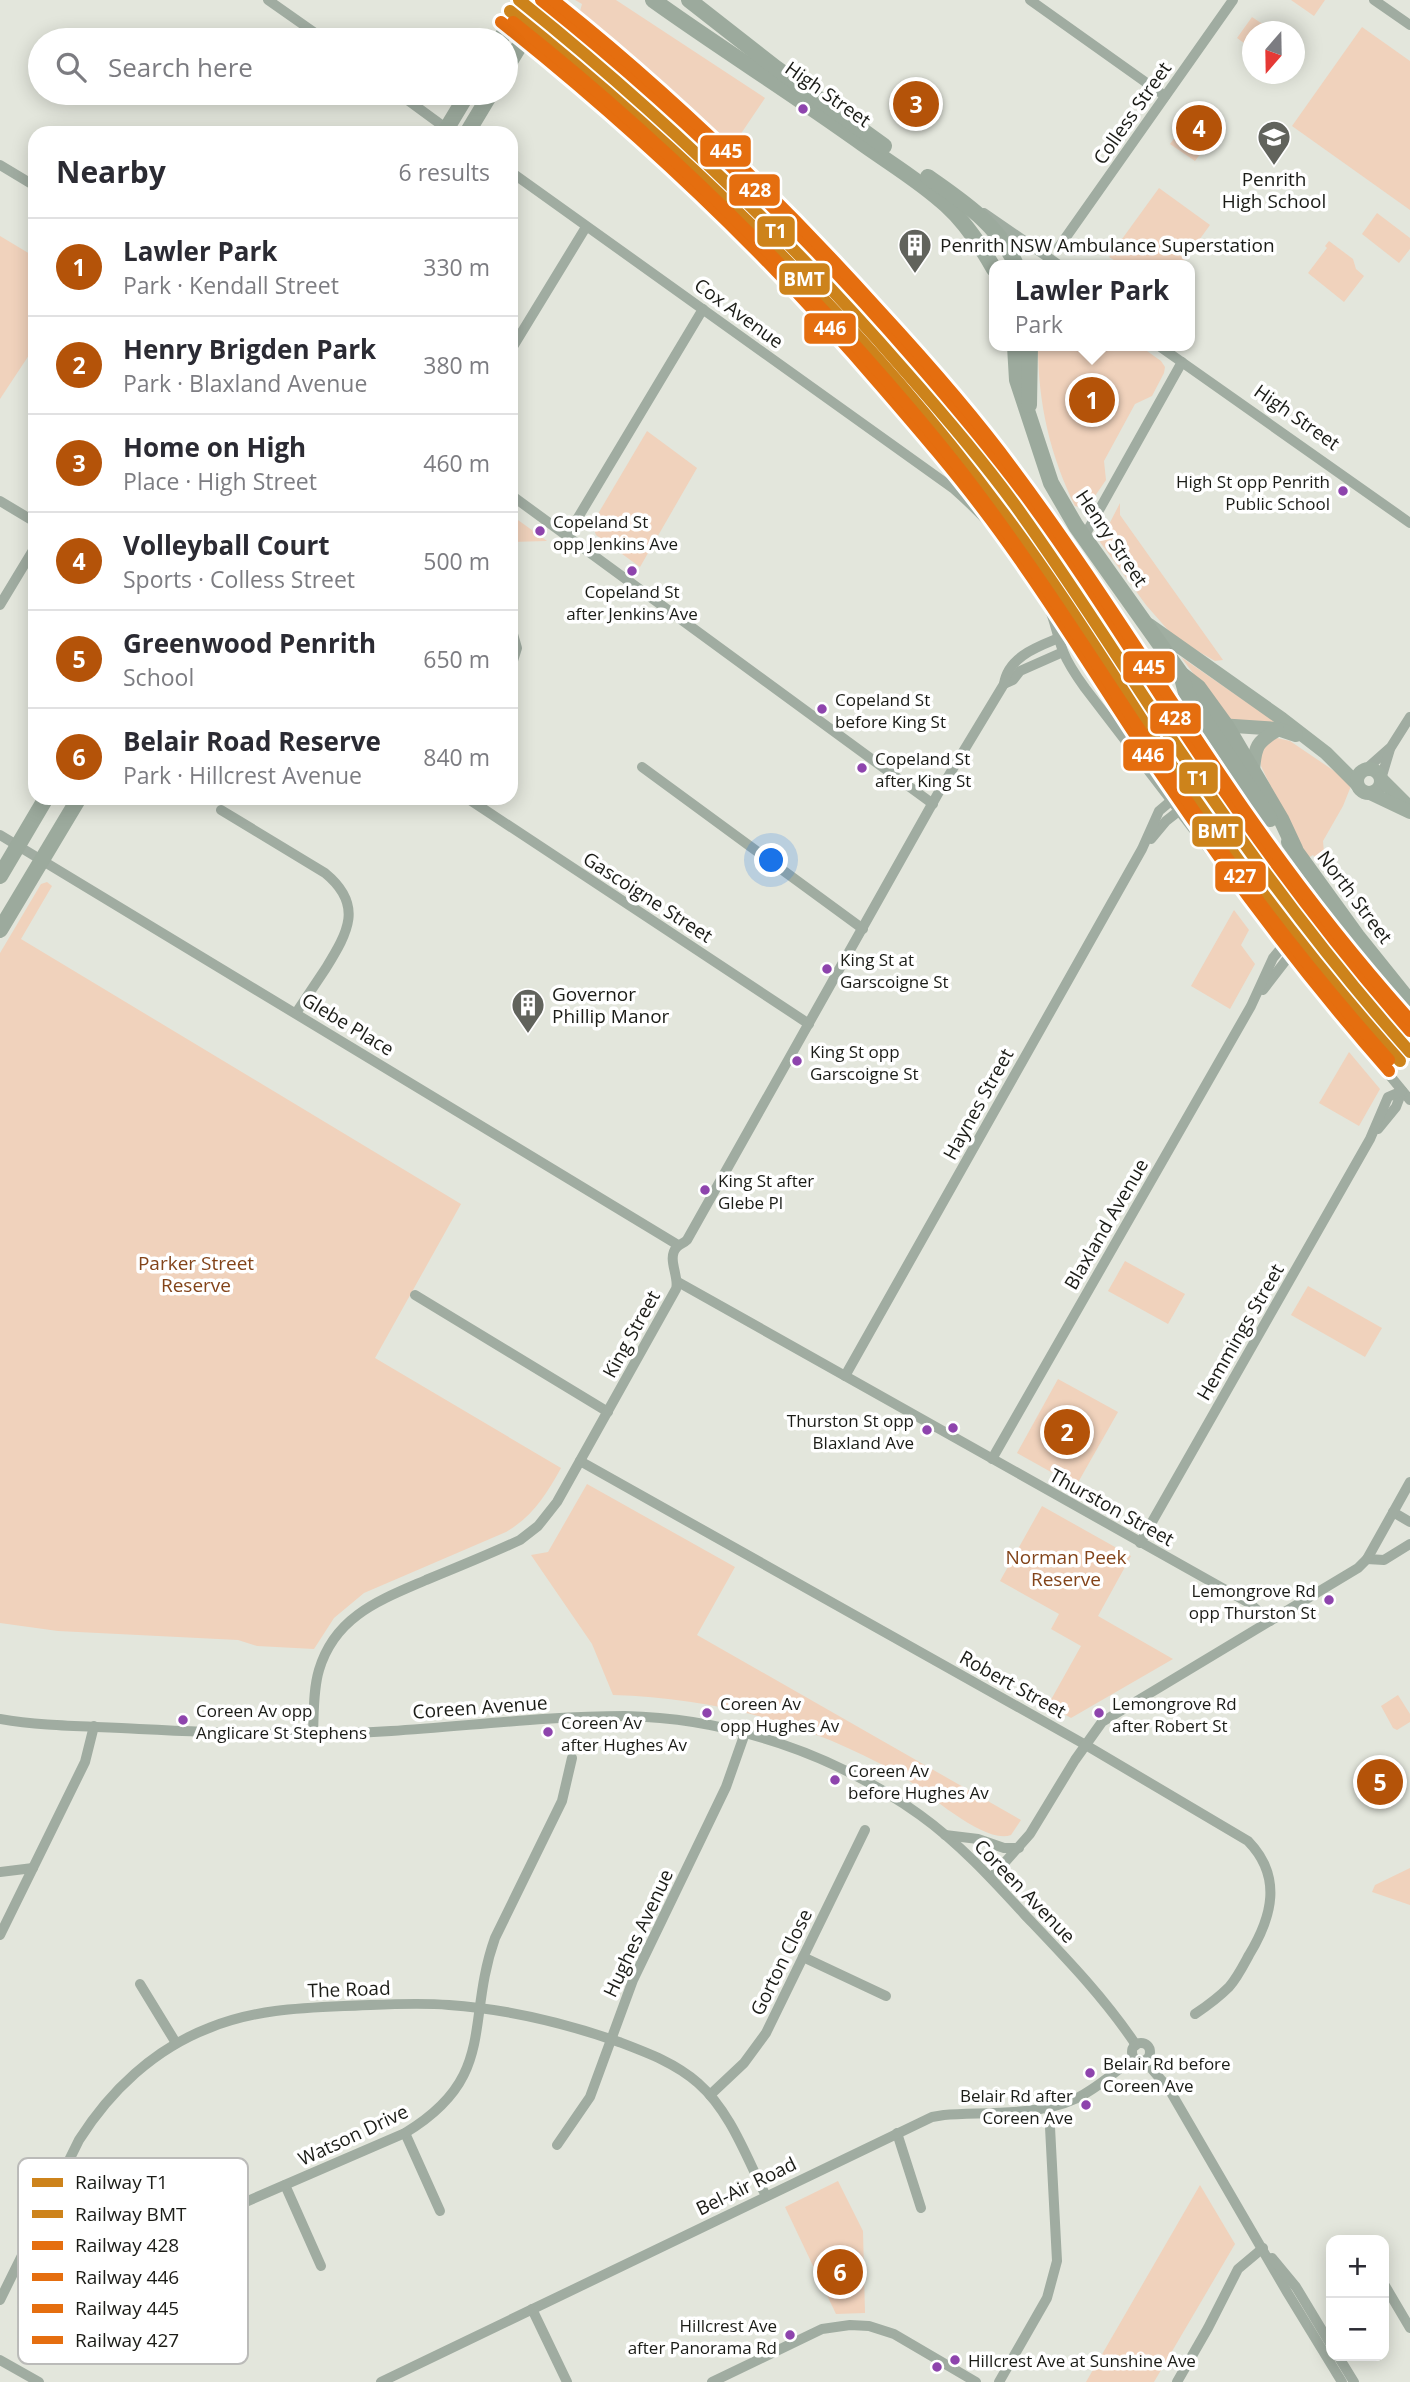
<!DOCTYPE html>
<meta charset="utf-8">
<style>
:root{--surface:#fff;--page:#f2f2f3;--text:#2b2b33;--muted:#7c7c81;--line:#e1e1e2;--accent:#b45309}
body{margin:0;font-family:"Open Sans",sans-serif;background:var(--page);color:var(--text)}
.controls{position:absolute;right:21px;bottom:21px;display:grid;overflow:hidden;border-radius:14px;box-shadow:0 4px 18px #0003}
.controls button{width:63px;height:63px;display:grid;place-items:center;padding:0;border:0;border-bottom:2px solid var(--line);background:var(--surface);color:var(--text);font:35px sans-serif}
.compass{position:absolute;left:1242px;top:21px;width:63px;height:63px;border-radius:50%;background:var(--surface);box-shadow:0 4px 18px #0003;rotate:200deg}
.you{position:absolute;left:772px;top:861px;width:24px;height:24px;margin:-18px;border:5px solid #fff;border-radius:50%;background:#1a73e8;box-shadow:0 0 0 10px #1a73e833}
.badge{display:grid;place-items:center;width:46px;height:46px;border-radius:50%;background:var(--accent);color:#fff;font-size:23px;font-weight:700}
.pin{position:absolute;translate:-50% -50%;border:4px solid #fff;box-shadow:0 2px 7px #0006}
.popup{position:absolute;left:989px;top:260px;width:206px;height:91px;box-sizing:border-box;display:grid;place-content:center;border-radius:14px;background:var(--surface);filter:drop-shadow(0 2px 5px #0005);font-size:23px;white-space:nowrap;color:var(--muted)}
.popup b{font-size:26px;color:var(--text)}
.popup::after{content:'';position:absolute;left:50%;top:100%;margin-left:-14px;border:14px solid transparent;border-top-color:var(--surface)}
.list{margin:0;padding:0;list-style:none}
h2{display:flex;justify-content:space-between;align-items:center;height:91px;margin:0;padding:0 28px;font-size:30px}
h2 small{font-size:23px;font-weight:400;color:var(--muted)}
.list li{display:grid;grid-template-columns:46px 1fr auto;gap:21px;align-items:center;box-sizing:border-box;height:98px;padding:0 28px;border-top:2px solid var(--line)}
.list b{display:block;font-size:26px;white-space:nowrap}
.list p{margin:0;font-size:23px;white-space:nowrap;color:var(--muted)}
.list em{font-size:23px;font-style:normal;color:var(--muted)}
.icon{flex:none;width:38px;height:38px;fill:none;stroke:currentColor;stroke-width:2;stroke-linecap:round;stroke-linejoin:round}
.map{position:relative;flex:none;width:1410px;height:2382px;overflow:hidden}
.search{position:absolute;background:var(--surface);box-shadow:0 4px 18px #0003;left:28px;top:28px;width:490px;height:77px;display:flex;align-items:center;gap:18px;box-sizing:border-box;padding:0 24px;border-radius:38px;color:var(--muted);font-size:26px}
.panel{position:absolute;background:var(--surface);box-shadow:0 4px 18px #0003;left:28px;top:126px;width:490px;height:679px;border-radius:21px}
.map>svg:first-child{display:block}
</style>
<div class="map">
<svg width="1410" height="2382" viewBox="0 0 1410 2382">
<rect width="100%" height="100%" fill="#e3e6dc"/>
<g fill="#f0d2bc">
<path d="M575 0H616L765 98 732 147 649 70 579 15 582 4Z"/>
<path d="M1291 0H1325L1314 16Z"/>
<path d="M1252 17 1273 31 1252 32V49L1237 38Z"/>
<path d="M1362 27 1410 61V210L1292 126Z"/>
<path d="M1191 113 1216 131 1208 143 1183 125Z"/>
<path d="M1179 132 1204 149 1195 161 1170 144Z"/>
<path d="M1159 188 1210 225 1181 265H1122L1109 257Z"/>
<path d="M1377 213 1410 238V249L1399 263 1362 234Z"/>
<path d="M0 236 35 257V346L0 399Z"/>
<path d="M1329 241 1353 259 1356 269 1364 276 1344 302 1308 273 1327 248 1325 246Z"/>
<path d="M1038 346H1140L1161 361 1165 367 1164 373 1152 396 1135 404 1104 461 1106 480 1086 509 1075 506C1050 455 1038 403 1038 346Z"/>
<path d="M647 431 697 468 640 567 596 535 592 524Z"/>
<path d="M1120 503V515L1223 660 1215 661 1175 638 1146 605 1100 542Z"/>
<path d="M511 515 547 541 511 542Z"/>
<path d="M1181 657 1274 721 1273 724 1229 722Z"/>
<path d="M1277 738 1290 741 1349 781 1351 786 1343 806 1323 841 1324 852 1329 859 1320 865 1313 855 1308 858 1298 843 1261 766 1260 758 1266 743Z"/>
<path d="M47 882 52 886 21 939 461 1204 375 1358 561 1468C546 1495 533 1516 506 1532L364 1593 334 1618 314 1649 257 1646 238 1640 58 1631 0 1623V953L41 884Z"/>
<path d="M1234 910 1249 930 1241 945 1255 964 1230 1009 1191 986Z"/>
<path d="M1349 1052 1380 1089 1359 1126 1319 1103Z"/>
<path d="M1125 1261 1185 1294 1168 1324 1108 1291Z"/>
<path d="M1308 1286 1382 1328 1365 1357 1291 1315Z"/>
<path d="M1058 1379 1118 1412 1076 1486 1017 1453Z"/>
<path d="M587 1484 735 1567 697 1635 1021 1820 1011 1835C982 1845 924 1788 897 1773 810 1723 713 1698 613 1695L592 1644 531 1555 548 1552Z"/>
<path d="M1042 1506 1131 1556 1098 1616 1173 1659 1071 1718 1048 1705 1081 1646 1051 1629 1059 1614 1000 1581Z"/>
<path d="M1398 1695 1410 1714V1722L1397 1730 1393 1728 1381 1706Z"/>
<path d="M1410 1868V1905L1372 1892 1375 1885Z"/>
<path d="M838 2181 863 2231 865 2313 836 2314 785 2207Z"/>
<path d="M1200 2185 1235 2244 1154 2382H1086Z"/>
</g>
<g fill="none" stroke-linecap="round" stroke-linejoin="round">
<g stroke="#a0aca1" stroke-width="10">
<path d="M268 0 325 40"/>
<path d="M1030 0 1165 96"/>
<path d="M1374 0 1410 25"/>
<path d="M398 93 447 129"/>
<path d="M0 165 35 186"/>
<path d="M511 172 954 489C990 521 1027 561 1048 605 1055 620 1057 636 1063 651 1068 664 1077 677 1085 688L1283 946 1410 1100"/>
<path d="M984 213 1059 265"/>
<path d="M1059 247 1233 0"/>
<path d="M1159 346 1410 523"/>
<path d="M511 350 586 227"/>
<path d="M511 495 933 804"/>
<path d="M0 501 35 522"/>
<path d="M567 536 703 309"/>
<path d="M1084 537 1182 362"/>
<path d="M0 605 35 547"/>
<path d="M511 627 517 648 511 667"/>
<path d="M1004 684 1013 680 1020 671 1063 652"/>
<path d="M642 767 863 929"/>
<path d="M1365 770 1391 747 1410 717"/>
<path d="M1381 779 1390 749"/>
<path d="M467 798 809 1024"/>
<path d="M221 810 325 873C364 905 348 932 326 968 316 983 306 998 296 1013"/>
<path d="M0 835 678 1245"/>
<path d="M1151 839 1166 821 1180 810"/>
<path d="M1263 990 1290 955"/>
<path d="M1378 1129 1396 1107 1402 1091"/>
<path d="M678 1282 1249 1603 1270 1621"/>
<path d="M415 1295 608 1412"/>
<path d="M845 1376 1142 849 1159 811 1172 800"/>
<path d="M992 1459 1251 1006 1273 958 1283 946"/>
<path d="M580 1461 1084 1744 1248 1841C1283 1877 1272 1917 1249 1955 1243 1966 1237 1978 1229 1987 1219 1997 1207 2006 1195 2014"/>
<path d="M1393 1512 1410 1522"/>
<path d="M1140 1543 1370 1139 1388 1097 1402 1091"/>
<path d="M1367 1559 1384 1560 1410 1544"/>
<path d="M0 1719C45 1727 93 1726 139 1729 223 1733 307 1737 391 1731 469 1726 547 1716 625 1716 729 1718 835 1754 920 1815 959 1843 992 1879 1025 1915 1064 1956 1104 1997 1136 2045"/>
<path d="M313 1734C314 1713 313 1690 319 1670 335 1616 380 1600 426 1580 458 1567 490 1554 520 1540L538 1526 557 1502 676 1289C680 1277 666 1258 677 1247 680 1244 684 1243 687 1240L940 790 1004 684C1008 657 1037 647 1059 638"/>
<path d="M945 1835 978 1839 1004 1848H1019"/>
<path d="M0 1872 33 1868"/>
<path d="M991 1878 1030 1834 1075 1760 1102 1722 1358 1568 1367 1559 1410 1482"/>
<path d="M0 1935 85 1762 94 1726"/>
<path d="M803 1957 886 1996"/>
<path d="M140 1984 176 2043"/>
<circle cx="1141" cy="2052" r="9"/>
<path d="M1145 2061 1169 2089 1287 2292 1342 2382"/>
<path d="M710 2095 744 2063 766 2033 865 1830"/>
<path d="M405 2133 440 2211"/>
<path d="M897 2133 921 2208"/>
<path d="M557 2145 590 2097 633 1980 726 1787 745 1733"/>
<path d="M285 2185 321 2266"/>
<path d="M41 2218C80 2237 107 2253 153 2242L405 2133C498 2077 465 2022 495 1938L562 1801 572 1758"/>
<path d="M163 2238 201 2320"/>
<path d="M1272 2258 1296 2287 1331 2345"/>
<path d="M1384 2284 1410 2328"/>
<path d="M0 2300 79 2140C110 2091 154 2049 209 2028 253 2010 297 2008 344 2006 379 2005 414 2002 449 2005 507 2009 565 2023 619 2042 648 2053 675 2063 698 2083 731 2112 747 2159 766 2196"/>
<path d="M532 2309 567 2382"/>
<path d="M1338 2356 1354 2382"/>
<path d="M0 2360 39 2382"/>
<path d="M381 2382 932 2117 944 2115C984 2112 1038 2116 1075 2099 1096 2089 1115 2072 1133 2058"/>
<path d="M712 2382 822 2329 850 2325 869 2326 894 2334 976 2382"/>
<path d="M999 2382 1047 2298 1057 2261 1049 2108"/>
<path d="M1177 2382 1208 2328 1238 2269 1263 2248"/>
</g>
<g stroke="#a0aea1" stroke-width="14">
<path d="M1149 625 1282 719 1326 753 1357 784"/>
<path d="M1219 725 1278 729 1296 735"/>
<circle cx="1369" cy="781" r="12"/>
<path d="M1253 770C1255 746 1257 742 1277 730"/>
<path d="M1381 779 1410 808"/>
<path d="M1370 793 1410 812"/>
</g>
<g stroke="#9caa9d" stroke-width="16">
<path d="M653 0C720 48 789 91 856 139 886 161 919 180 946 205 966 223 981 246 994 269"/>
<path d="M689 0 776 68 884 146"/>
<path d="M500 40 524 0"/>
<path d="M506 68 547 0"/>
<path d="M444 133 468 93"/>
<path d="M467 133 491 93"/>
<path d="M928 177C963 202 998 224 1016 265"/>
<path d="M1015 346 1017 380 1051 483 1076 526 1181 674 1198 687 1227 727 1281 819 1295 849"/>
<path d="M1029 405 1030 346"/>
<path d="M1181 674 1186 693 1270 819"/>
<path d="M1289 842 1357 936 1410 1002"/>
<path d="M0 876 46 798"/>
<path d="M0 930 79 798"/>
</g>
<defs>
<path id="rail-1" d="M519 0C659 112 787 235 905 371 943 414 981 458 1015 505 1075 588 1128 675 1186 760 1255 862 1328 960 1410 1052"/>
<path id="rail-2" d="M510 11C692 157 861 322 1001 510 1062 591 1115 679 1171 764 1241 868 1316 967 1400 1061"/>
<path id="rail-3" d="M541 0C676 108 800 228 913 358 952 403 990 448 1025 495 1086 577 1139 665 1196 750 1262 848 1332 942 1410 1031"/>
<path id="rail-4" d="M501 22C639 132 766 252 881 386 919 430 957 474 991 520 1052 602 1104 689 1161 774 1231 877 1306 977 1389 1071"/>
<path id="rail-5" d="M553 0C670 93 778 198 879 310 926 361 972 413 1013 469 1095 579 1166 696 1244 809 1295 882 1350 953 1410 1020"/>
<path id="rail-6" d="M513 22C633 117 744 222 847 336 893 387 938 439 979 494 1061 604 1132 722 1210 834 1265 913 1325 988 1389 1060"/>
</defs>
<use href="#rail-1" stroke="#fff" stroke-width="18"/>
<use href="#rail-2" stroke="#fff" stroke-width="18"/>
<use href="#rail-3" stroke="#fff" stroke-width="18"/>
<use href="#rail-4" stroke="#fff" stroke-width="18"/>
<use href="#rail-5" stroke="#fff" stroke-width="18"/>
<use href="#rail-6" stroke="#fff" stroke-width="18"/>
<use href="#rail-1" stroke="#cd831b" stroke-width="12"/>
<use href="#rail-2" stroke="#cd831b" stroke-width="12"/>
<use href="#rail-3" stroke="#e56e0f" stroke-width="12"/>
<use href="#rail-4" stroke="#e56e0f" stroke-width="12"/>
<use href="#rail-5" stroke="#e56e0f" stroke-width="12"/>
<use href="#rail-6" stroke="#e56e0f" stroke-width="12"/>
</g>
<defs>
<symbol id="school-pin" viewBox="-11 -11 22 30"><path d="M0 17L-7.5 6A9.5 9.5 0 1 1 7.5 6Z" fill="#61635c" stroke="#fff"/><path d="M0-5L7-2L0 1L-7-2ZM-4 1L0 2.5L4 1V4Q0 6-4 4Z" fill="#fff"/></symbol>
<symbol id="building-pin" viewBox="-11 -11 22 30"><path d="M0 17L-7.5 6A9.5 9.5 0 1 1 7.5 6Z" fill="#61635c" stroke="#fff"/><path d="M-4-6H4V6H1V3H-1V6H-4ZM-2.5-4.3h1.7v1.8h-1.7ZM.8-4.3h1.7v1.8H.8ZM-2.5-1h1.7V.8h-1.7ZM.8-1h1.7V.8H.8Z" fill="#fff"/></symbol>
</defs>
<g fill-rule="evenodd">
<use href="#school-pin" x="1255" y="118" width="38" height="52"/>
<use href="#building-pin" x="896" y="226" width="38" height="52"/>
<use href="#building-pin" x="509" y="986" width="38" height="52"/>
</g>
<g fill="#8e44ad" stroke="#fff" stroke-width="2.5">
<circle cx="803" cy="109" r="6"/>
<circle cx="1343" cy="491" r="6"/>
<circle cx="540" cy="531" r="6"/>
<circle cx="632" cy="571" r="6"/>
<circle cx="822" cy="709" r="6"/>
<circle cx="862" cy="768" r="6"/>
<circle cx="827" cy="969" r="6"/>
<circle cx="797" cy="1061" r="6"/>
<circle cx="705" cy="1190" r="6"/>
<circle cx="953" cy="1428" r="6"/>
<circle cx="927" cy="1430" r="6"/>
<circle cx="1329" cy="1600" r="6"/>
<circle cx="707" cy="1713" r="6"/>
<circle cx="1099" cy="1713" r="6"/>
<circle cx="183" cy="1720" r="6"/>
<circle cx="548" cy="1732" r="6"/>
<circle cx="835" cy="1780" r="6"/>
<circle cx="1090" cy="2073" r="6"/>
<circle cx="1086" cy="2105" r="6"/>
<circle cx="790" cy="2335" r="6"/>
<circle cx="955" cy="2360" r="6"/>
<circle cx="937" cy="2367" r="6"/>
</g>
<g text-anchor="middle" dominant-baseline="central" stroke-width="7" stroke-linejoin="round" paint-order="stroke">
<g font-size="17" fill="#1b1c17" stroke="#fff" text-anchor="start">
<text x="1330" y="481" text-anchor="end">High St opp Penrith<tspan x="1330" dy="22">Public School</tspan></text>
<text x="553" y="521">Copeland St<tspan x="553" dy="22">opp Jenkins Ave</tspan></text>
<text x="632" y="591" text-anchor="middle">Copeland St<tspan x="632" dy="22">after Jenkins Ave</tspan></text>
<text x="835" y="699">Copeland St<tspan x="835" dy="22">before King St</tspan></text>
<text x="875" y="758">Copeland St<tspan x="875" dy="22">after King St</tspan></text>
<text x="840" y="959">King St at<tspan x="840" dy="22">Garscoigne St</tspan></text>
<text x="810" y="1051">King St opp<tspan x="810" dy="22">Garscoigne St</tspan></text>
<text x="718" y="1180">King St after<tspan x="718" dy="22">Glebe Pl</tspan></text>
<text x="914" y="1420" text-anchor="end">Thurston St opp<tspan x="914" dy="22">Blaxland Ave</tspan></text>
<text x="1316" y="1590" text-anchor="end">Lemongrove Rd<tspan x="1316" dy="22">opp Thurston St</tspan></text>
<text x="720" y="1703">Coreen Av<tspan x="720" dy="22">opp Hughes Av</tspan></text>
<text x="1112" y="1703">Lemongrove Rd<tspan x="1112" dy="22">after Robert St</tspan></text>
<text x="196" y="1710">Coreen Av opp<tspan x="196" dy="22">Anglicare St Stephens</tspan></text>
<text x="561" y="1722">Coreen Av<tspan x="561" dy="22">after Hughes Av</tspan></text>
<text x="848" y="1770">Coreen Av<tspan x="848" dy="22">before Hughes Av</tspan></text>
<text x="1103" y="2063">Belair Rd before<tspan x="1103" dy="22">Coreen Ave</tspan></text>
<text x="1073" y="2095" text-anchor="end">Belair Rd after<tspan x="1073" dy="22">Coreen Ave</tspan></text>
<text x="777" y="2325" text-anchor="end">Hillcrest Ave<tspan x="777" dy="22">after Panorama Rd</tspan></text>
<text x="968" y="2360">Hillcrest Ave at Sunshine Ave</text>
</g>
<g font-size="19" fill="#1b1c17" stroke="#fff">
<text transform="translate(828 94) rotate(35)">High Street</text>
<text transform="translate(1132 113) rotate(-55)">Colless Street</text>
<text transform="translate(739 313) rotate(36)">Cox Avenue</text>
<text transform="translate(1297 417) rotate(35)">High Street</text>
<text transform="translate(1112 538) rotate(56)">Henry Street</text>
<text transform="translate(648 897) rotate(33)">Gascoigne Street</text>
<text transform="translate(1355 897) rotate(53)">North Street</text>
<text transform="translate(348 1024) rotate(31)">Glebe Place</text>
<text transform="translate(978 1104) rotate(-61)">Haynes Street</text>
<text transform="translate(1106 1224) rotate(-60)">Blaxland Avenue</text>
<text transform="translate(1240 1332) rotate(-60)">Hemmings Street</text>
<text transform="translate(631 1334) rotate(-61)">King Street</text>
<text transform="translate(1112 1507) rotate(29)">Thurston Street</text>
<text transform="translate(1013 1684) rotate(29)">Robert Street</text>
<text transform="translate(480 1707) rotate(-4)">Coreen Avenue</text>
<text transform="translate(1025 1891) rotate(46)">Coreen Avenue</text>
<text transform="translate(638 1933) rotate(-65)">Hughes Avenue</text>
<text transform="translate(781 1962) rotate(-64)">Gorton Close</text>
<text transform="translate(349 1989) rotate(-2)">The Road</text>
<text transform="translate(353 2135) rotate(-25)">Watson Drive</text>
<text transform="translate(746 2186) rotate(-26)">Bel-Air Road</text>
</g>
<g font-size="19" fill="#1b1c17" stroke="#fff" text-anchor="start">
<text x="1274" y="179" text-anchor="middle">Penrith<tspan x="1274" dy="22">High School</tspan></text>
<text x="940" y="245">Penrith NSW Ambulance Superstation</text>
<text x="552" y="994">Governor<tspan x="552" dy="22">Phillip Manor</tspan></text>
</g>
<g font-size="19" fill="#83441a" stroke="#fff">
<text x="196" y="1263">Parker Street<tspan x="196" dy="22">Reserve</tspan></text>
<text x="1066" y="1557">Norman Peek<tspan x="1066" dy="22">Reserve</tspan></text>
</g>
</g>
<rect x="18" y="2158" width="230" height="206" rx="10" fill="#fff" stroke="#bbbbb9" stroke-width="2"/>
<rect x="32" y="2178" width="31" height="9" fill="#cd831b"/>
<rect x="32" y="2210" width="31" height="8" fill="#cd831b"/>
<rect x="32" y="2241" width="31" height="9" fill="#e56e0f"/>
<rect x="32" y="2273" width="31" height="8" fill="#e56e0f"/>
<rect x="32" y="2304" width="31" height="9" fill="#e56e0f"/>
<rect x="32" y="2336" width="31" height="8" fill="#e56e0f"/>
<g font-size="19" fill="#1b1c17">
<text x="75" y="2189">Railway T1</text>
<text x="75" y="2221">Railway BMT</text>
<text x="75" y="2252">Railway 428</text>
<text x="75" y="2284">Railway 446</text>
<text x="75" y="2315">Railway 445</text>
<text x="75" y="2347">Railway 427</text>
</g>
<g stroke="#fff" stroke-width="2.5">
<rect x="699" y="134" width="53" height="34" rx="7" fill="#e56e0f"/>
<rect x="728" y="173" width="53" height="34" rx="7" fill="#e56e0f"/>
<rect x="756" y="215" width="40" height="33" rx="7" fill="#cd831b"/>
<rect x="778" y="262" width="53" height="34" rx="7" fill="#cd831b"/>
<rect x="803" y="312" width="54" height="33" rx="7" fill="#e56e0f"/>
<rect x="1122" y="650" width="54" height="34" rx="7" fill="#e56e0f"/>
<rect x="1149" y="702" width="53" height="33" rx="7" fill="#e56e0f"/>
<rect x="1122" y="738" width="53" height="34" rx="7" fill="#e56e0f"/>
<rect x="1178" y="761" width="41" height="34" rx="7" fill="#cd831b"/>
<rect x="1191" y="815" width="53" height="33" rx="7" fill="#cd831b"/>
<rect x="1214" y="860" width="53" height="33" rx="7" fill="#e56e0f"/>
</g>
<g font-size="19" text-anchor="middle" font-weight="bold" fill="#fff">
<text x="726" y="158">445</text>
<text x="755" y="197">428</text>
<text x="776" y="238">T1</text>
<text x="804" y="286">BMT</text>
<text x="830" y="335">446</text>
<text x="1149" y="674">445</text>
<text x="1175" y="725">428</text>
<text x="1148" y="762">446</text>
<text x="1198" y="785">T1</text>
<text x="1218" y="838">BMT</text>
<text x="1240" y="883">427</text>
</g>
</svg>
<div class="controls">
<button>+</button>
<button>−</button>
</div>
<svg class="compass" viewBox="-18 -18 36 36"><path d="M0-13l5 13h-10z" fill="#e53935"/><path d="M0 13l5-13h-10z" fill="#7c7c81"/></svg>
<div class="you"></div>
<div class="pin badge" style="left:1092px;top:400px">1</div>
<div class="popup"><b>Lawler Park</b>Park</div>
<div class="pin badge" style="left:1067px;top:1432px">2</div>
<div class="pin badge" style="left:916px;top:104px">3</div>
<div class="pin badge" style="left:1199px;top:128px">4</div>
<div class="pin badge" style="left:1380px;top:1782px">5</div>
<div class="pin badge" style="left:840px;top:2272px">6</div>
<div class="search"><svg class="icon" aria-label="search" viewBox="0 0 24 24"><circle cx="10" cy="10" r="6"/><path d="M15 15l6 6"/></svg>Search here</div>
<section class="panel">
<h2>Nearby<small>6 results</small></h2>
<ul class="list">
<li><span class="badge">1</span><div><b>Lawler Park</b><p>Park · Kendall Street</p></div><em>330 m</em></li>
<li><span class="badge">2</span><div><b>Henry Brigden Park</b><p>Park · Blaxland Avenue</p></div><em>380 m</em></li>
<li><span class="badge">3</span><div><b>Home on High</b><p>Place · High Street</p></div><em>460 m</em></li>
<li><span class="badge">4</span><div><b>Volleyball Court</b><p>Sports · Colless Street</p></div><em>500 m</em></li>
<li><span class="badge">5</span><div><b>Greenwood Penrith</b><p>School</p></div><em>650 m</em></li>
<li><span class="badge">6</span><div><b>Belair Road Reserve</b><p>Park · Hillcrest Avenue</p></div><em>840 m</em></li>
</ul>
</section>
</div>
